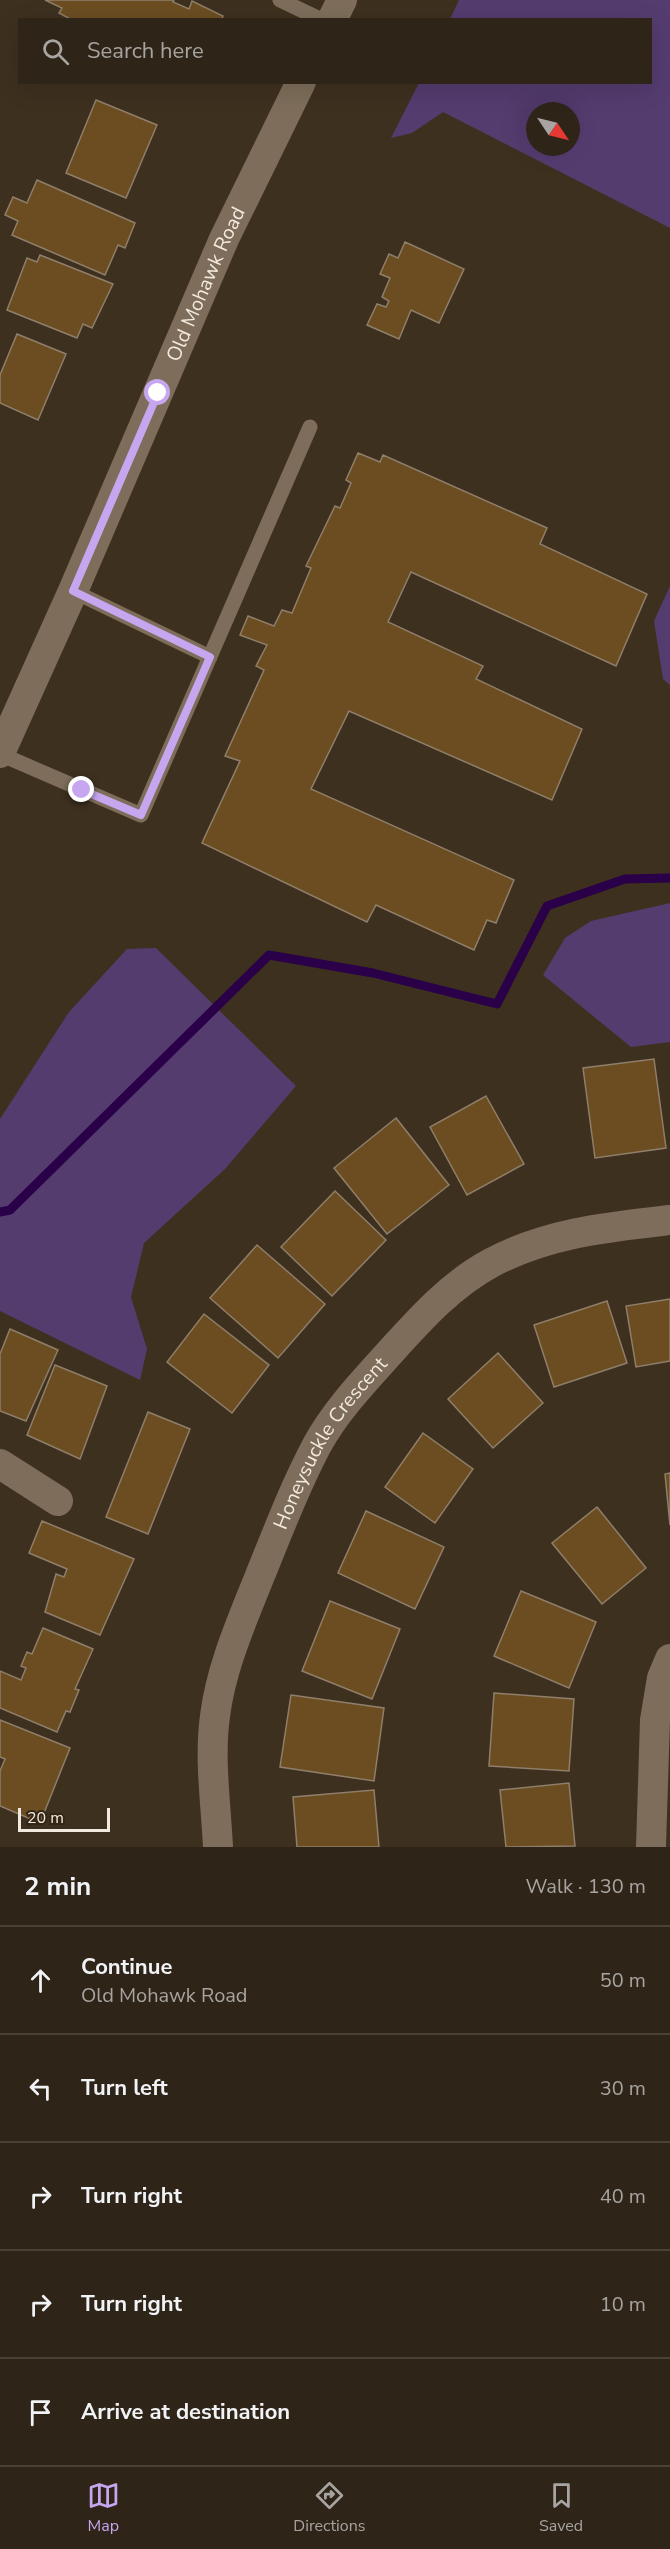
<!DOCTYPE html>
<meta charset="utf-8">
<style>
:root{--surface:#2e2417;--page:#3a3024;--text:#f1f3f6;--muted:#a7a4a1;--line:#494136;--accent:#c7a6f0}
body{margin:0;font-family:"Nunito Sans",sans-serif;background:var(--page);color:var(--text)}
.compass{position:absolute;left:526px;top:102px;width:54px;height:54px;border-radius:50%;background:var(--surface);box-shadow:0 6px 24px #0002;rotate:125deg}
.scale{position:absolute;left:18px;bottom:15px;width:92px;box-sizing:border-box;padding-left:6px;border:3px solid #f3eadf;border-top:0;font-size:16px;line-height:21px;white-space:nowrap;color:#f3eadf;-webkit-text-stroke:4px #342615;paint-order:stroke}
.stop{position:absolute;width:18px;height:18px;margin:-14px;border:4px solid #c7a6f0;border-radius:50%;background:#fff}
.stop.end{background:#c7a6f0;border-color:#fff;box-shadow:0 2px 6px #0008}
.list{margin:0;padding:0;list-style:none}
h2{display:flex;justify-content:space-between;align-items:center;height:78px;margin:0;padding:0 24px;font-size:26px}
h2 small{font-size:20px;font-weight:400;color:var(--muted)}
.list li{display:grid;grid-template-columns:39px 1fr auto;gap:18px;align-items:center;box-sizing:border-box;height:108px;padding:0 24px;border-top:2px solid var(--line)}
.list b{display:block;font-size:22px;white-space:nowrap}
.list p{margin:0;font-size:20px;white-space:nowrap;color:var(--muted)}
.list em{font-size:20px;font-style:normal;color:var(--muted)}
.icon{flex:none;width:33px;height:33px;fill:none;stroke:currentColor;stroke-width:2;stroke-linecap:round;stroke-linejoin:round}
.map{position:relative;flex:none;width:670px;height:1847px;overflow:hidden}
.search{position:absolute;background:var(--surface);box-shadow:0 6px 24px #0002;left:18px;right:18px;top:18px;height:66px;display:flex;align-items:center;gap:15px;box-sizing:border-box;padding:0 21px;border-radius:0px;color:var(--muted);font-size:22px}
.sheet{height:618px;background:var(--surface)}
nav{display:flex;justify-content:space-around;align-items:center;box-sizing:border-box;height:84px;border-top:2px solid var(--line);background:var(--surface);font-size:16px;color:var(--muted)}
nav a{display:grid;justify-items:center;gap:3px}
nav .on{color:var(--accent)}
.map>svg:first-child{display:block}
</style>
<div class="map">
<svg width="670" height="1847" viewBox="0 0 670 1847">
<rect width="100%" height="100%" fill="#3e301f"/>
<g fill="#543c6f" fill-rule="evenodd">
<path d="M459 0H670V228L443 112 412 133 391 138 419 83 650 82V20L450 19ZM535 111H571V147H535Z"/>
<path d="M670 586V685L663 679 654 621Z"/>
<path d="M670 903V1042L631 1047 543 975 565 938 591 921Z"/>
<path d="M156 948 296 1086 225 1169 144 1243 131 1297 147 1349 140 1380 0 1311V1119L69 1012 127 949Z"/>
</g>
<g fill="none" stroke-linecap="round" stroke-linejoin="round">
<path stroke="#2a0049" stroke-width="9" d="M0 1212 10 1210 269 955 373 973 497 1004 547 906 625 879 670 878"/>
</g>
<g fill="#6b4d21" stroke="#8e7e6a" stroke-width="1.5">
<path d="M45 0H174L173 2 189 9 192 1 223 16 221 20H72L59 13 62 8Z"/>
<path d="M96 100 157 125 126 198 66 173Z"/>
<path d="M37 180 135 223 125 248 118 245 105 275 12 235 18 221 5 215 13 197 27 203Z"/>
<path d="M405 242 464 269 439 323 411 310 399 339 367 325 377 304 386 307 389 301 382 297 390 278 380 274 389 254 398 258Z"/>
<path d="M40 255 113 284 92 328 83 324 77 338 7 310 27 258 37 262Z"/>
<path d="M17 334 66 354 38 420 0 403V375Z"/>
<path d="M358 453 380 462 383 455 547 528 540 544 647 594 616 666 411 572 388 622 483 666 476 679 582 729 552 800 349 711 311 789 514 880 496 923 487 920 474 950 376 905 367 922 202 843 240 761 225 756 264 670 256 666 267 645 240 635 248 616 274 626 282 610 292 613 311 568 306 566 335 506 340 508 351 483 346 480Z"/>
<path d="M654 1059 666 1148 595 1158 583 1068Z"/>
<path d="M486 1096 524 1164 467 1195 430 1127Z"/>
<path d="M396 1118 449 1185 387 1234 334 1168Z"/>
<path d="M335 1191 386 1240 332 1296 281 1247Z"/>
<path d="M257 1245 325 1304 278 1358 210 1298Z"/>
<path d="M670 1299V1361L636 1367 626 1306Z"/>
<path d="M607 1301 627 1363 554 1387 534 1325Z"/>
<path d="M204 1314 269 1365 232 1413 167 1362Z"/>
<path d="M10 1329 58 1350 26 1421 0 1411V1354Z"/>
<path d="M498 1353 543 1403 493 1448 448 1399Z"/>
<path d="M55 1365 107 1386 80 1459 27 1435Z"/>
<path d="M148 1412 190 1429 148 1534 106 1517Z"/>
<path d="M423 1433 473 1469 435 1523 385 1487Z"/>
<path d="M670 1473V1525L665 1474Z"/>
<path d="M597 1507 646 1568 602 1604 552 1543Z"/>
<path d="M366 1511 444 1547 415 1609 338 1573Z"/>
<path d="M42 1521 134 1559 100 1635 45 1612 56 1574 64 1577 67 1569 29 1553Z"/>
<path d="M521 1591 596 1622 569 1688 494 1656Z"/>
<path d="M330 1601 400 1629 372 1699 302 1671Z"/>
<path d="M43 1628 93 1649 75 1689 79 1690 70 1712 66 1711 57 1732 0 1708V1671L21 1680 26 1668 21 1666 27 1652 32 1654Z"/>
<path d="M494 1693 574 1699 569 1771 489 1766Z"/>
<path d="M291 1695 384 1708 374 1781 280 1767Z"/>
<path d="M0 1720 70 1748 40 1823 0 1806V1771L5 1759 0 1757Z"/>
<path d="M569 1783 575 1846 506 1847 500 1790Z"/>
<path d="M374 1790 379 1847H297L293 1797Z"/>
</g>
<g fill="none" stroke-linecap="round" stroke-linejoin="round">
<g stroke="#7d6d5a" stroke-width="15">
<path d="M280 0 322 20"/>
<path d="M73 591 210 657"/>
<path d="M0 754 141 815 310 427"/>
</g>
<g stroke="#7d6d5a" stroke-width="30">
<path d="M332 20 342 0"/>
<path id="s1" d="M0 753 73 591 224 239 301 82"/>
<path d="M0 1464 58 1501"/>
<path id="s2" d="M218 1847C216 1804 209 1759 215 1716 221 1668 241 1623 259 1578 277 1534 294 1488 317 1445 336 1410 366 1379 393 1349 422 1317 452 1284 491 1263 547 1233 608 1227 670 1220"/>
<path d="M651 1847 655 1720 662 1678 670 1659"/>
</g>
</g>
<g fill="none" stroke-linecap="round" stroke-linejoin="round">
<path stroke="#c7a6f0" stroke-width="8" d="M82 790 141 815 210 657 73 591 158 393"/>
</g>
<g text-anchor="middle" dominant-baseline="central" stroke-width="4.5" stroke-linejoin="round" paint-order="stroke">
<g font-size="20" fill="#f3eadf" stroke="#342615">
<text stroke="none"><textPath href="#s1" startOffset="512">Old Mohawk Road</textPath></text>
<text stroke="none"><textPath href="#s2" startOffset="430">Honeysuckle Crescent</textPath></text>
</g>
</g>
</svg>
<svg class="compass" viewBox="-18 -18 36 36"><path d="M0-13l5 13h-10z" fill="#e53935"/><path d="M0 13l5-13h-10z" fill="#a7a4a1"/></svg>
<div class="scale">20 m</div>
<div class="stop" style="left:158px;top:393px"></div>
<div class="stop end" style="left:82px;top:790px"></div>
<div class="search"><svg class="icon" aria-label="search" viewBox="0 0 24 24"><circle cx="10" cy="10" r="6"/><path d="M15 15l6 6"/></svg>Search here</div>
</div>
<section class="sheet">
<h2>2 min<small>Walk · 130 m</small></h2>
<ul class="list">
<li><svg class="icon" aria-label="ahead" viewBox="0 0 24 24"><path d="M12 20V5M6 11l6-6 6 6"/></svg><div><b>Continue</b><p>Old Mohawk Road</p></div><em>50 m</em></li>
<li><svg class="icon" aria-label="left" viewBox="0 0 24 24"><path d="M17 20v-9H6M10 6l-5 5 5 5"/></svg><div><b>Turn left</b></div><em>30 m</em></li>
<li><svg class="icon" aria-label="right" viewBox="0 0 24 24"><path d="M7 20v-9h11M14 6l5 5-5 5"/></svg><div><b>Turn right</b></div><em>40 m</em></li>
<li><svg class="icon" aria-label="right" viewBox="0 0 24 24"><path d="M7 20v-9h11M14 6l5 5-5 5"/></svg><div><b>Turn right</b></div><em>10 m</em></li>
<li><svg class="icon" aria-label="arrive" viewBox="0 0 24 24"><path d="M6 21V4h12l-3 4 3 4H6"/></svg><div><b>Arrive at destination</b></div></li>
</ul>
</section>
<nav>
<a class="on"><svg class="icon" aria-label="map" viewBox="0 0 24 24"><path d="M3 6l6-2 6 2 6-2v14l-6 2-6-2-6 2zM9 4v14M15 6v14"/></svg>Map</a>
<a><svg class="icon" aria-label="directions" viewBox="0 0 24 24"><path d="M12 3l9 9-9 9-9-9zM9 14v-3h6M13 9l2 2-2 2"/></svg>Directions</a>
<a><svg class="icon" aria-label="saved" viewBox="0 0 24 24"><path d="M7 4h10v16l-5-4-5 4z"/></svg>Saved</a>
</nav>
